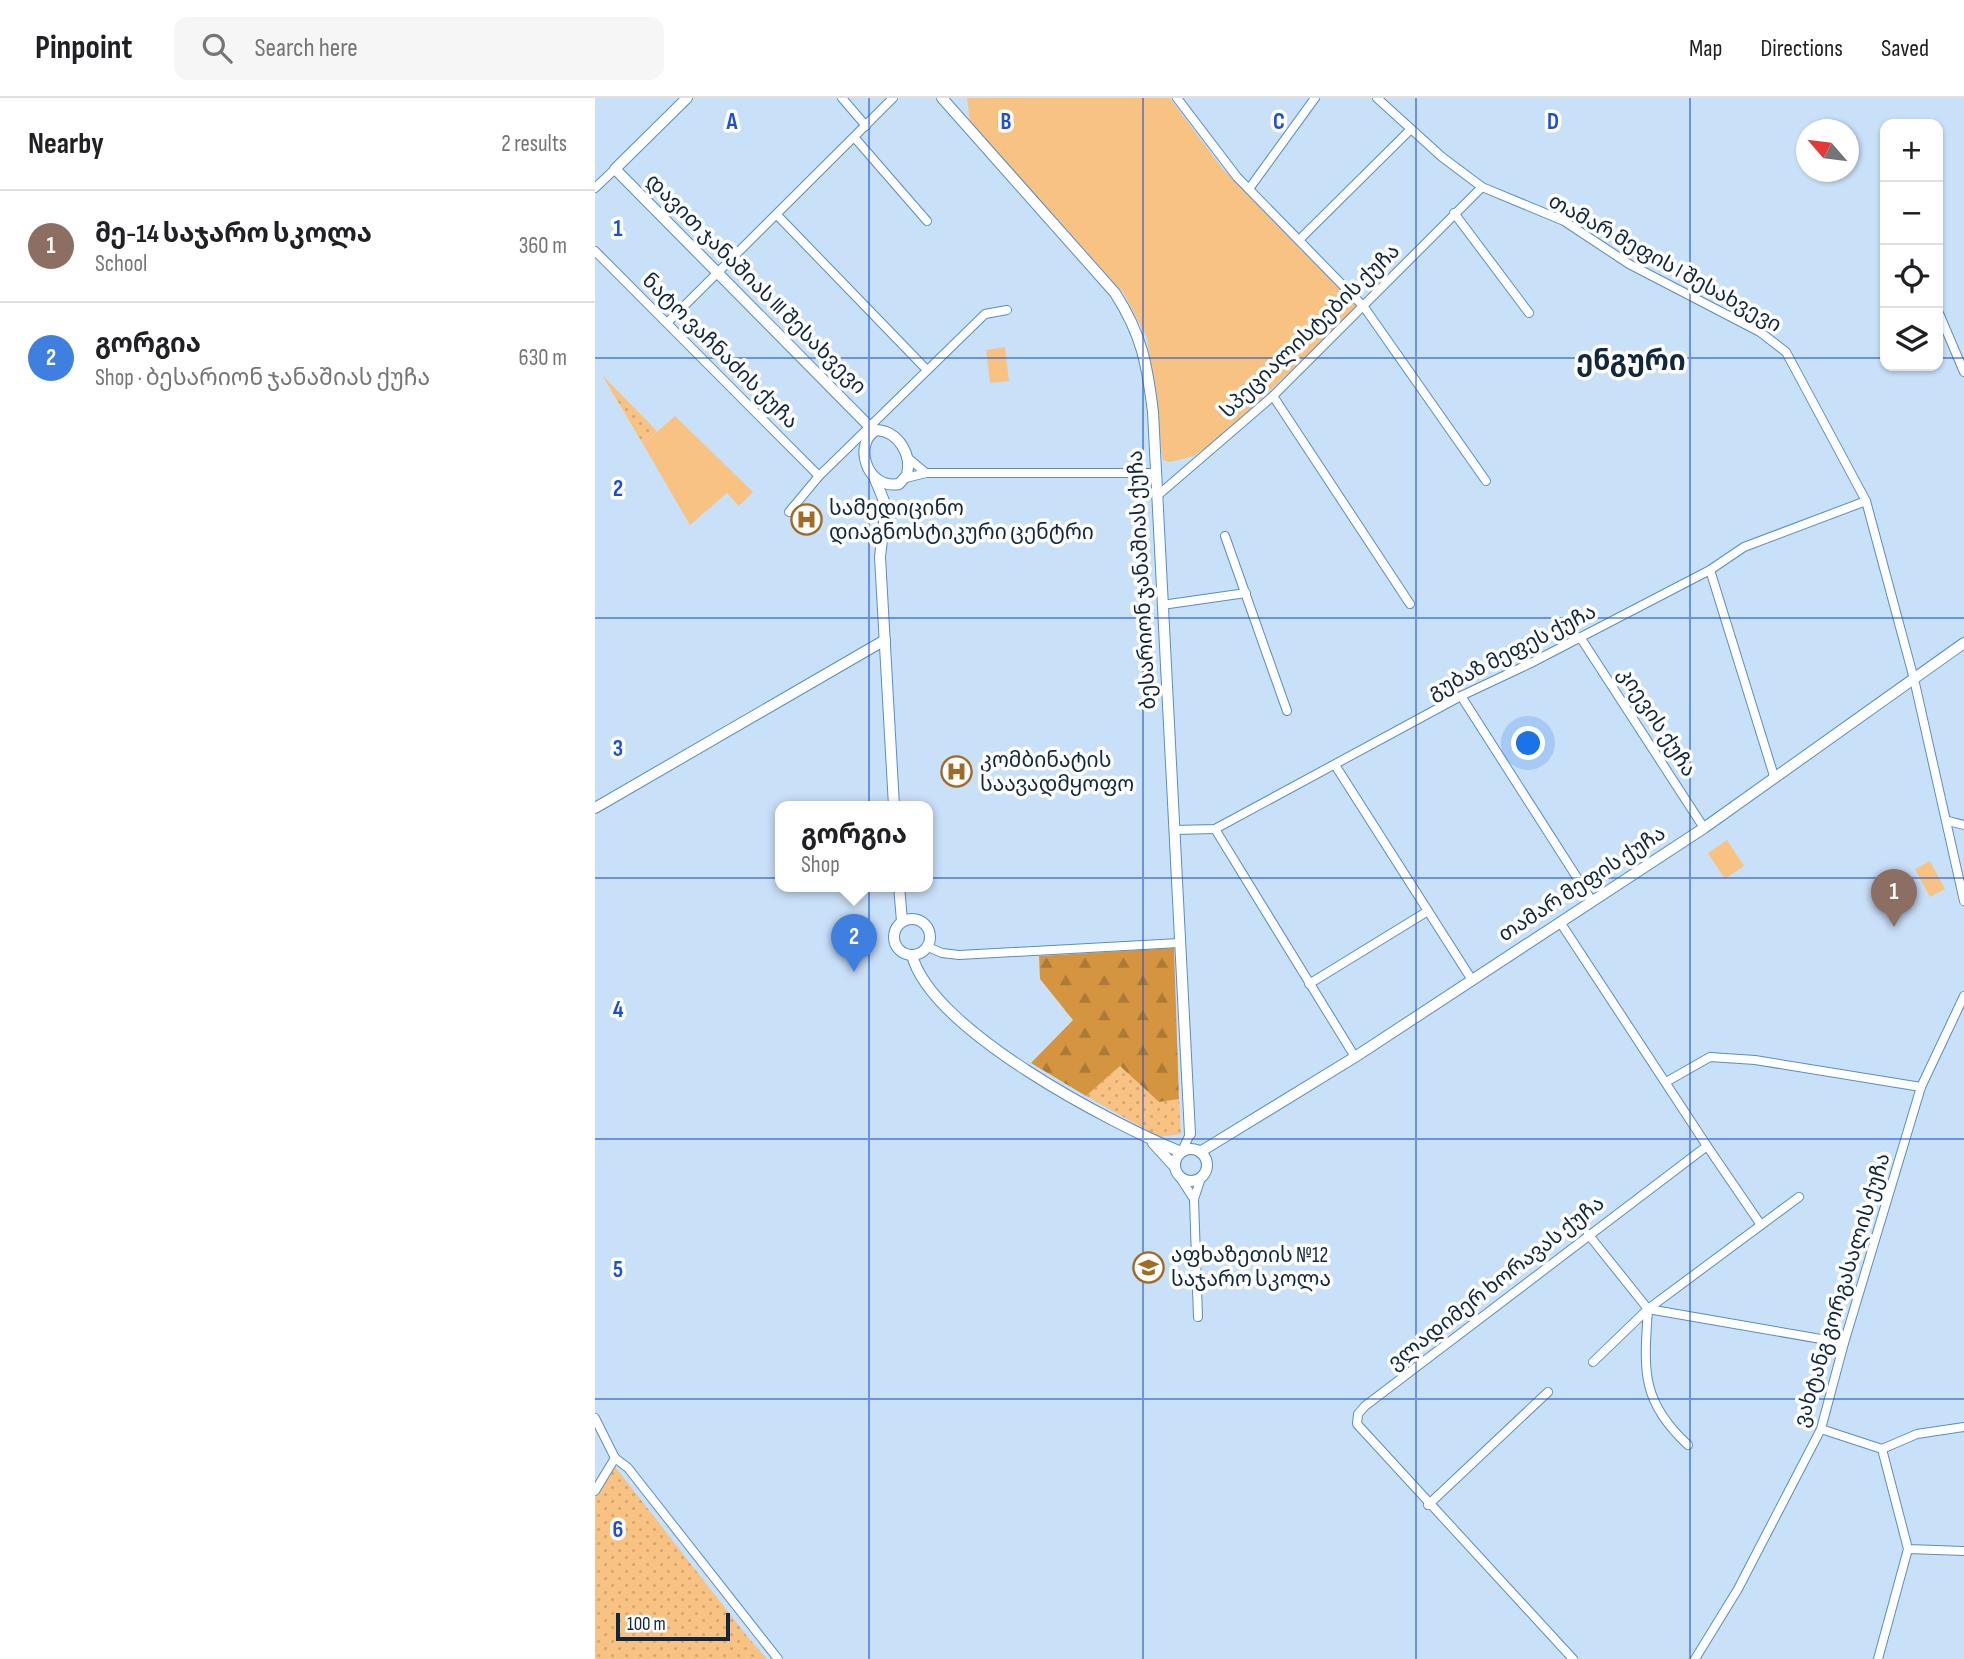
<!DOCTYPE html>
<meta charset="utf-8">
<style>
:root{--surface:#fff;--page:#f6f6f6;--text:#202124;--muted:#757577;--line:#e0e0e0;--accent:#b45309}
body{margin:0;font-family:"Sofia Sans Condensed","Noto Sans Georgian",sans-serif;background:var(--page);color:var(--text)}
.controls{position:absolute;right:21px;top:21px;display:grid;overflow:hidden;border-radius:14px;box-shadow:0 2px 5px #0004}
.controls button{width:63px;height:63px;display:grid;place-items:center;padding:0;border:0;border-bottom:2px solid var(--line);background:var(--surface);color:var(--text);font:35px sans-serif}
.compass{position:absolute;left:1201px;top:21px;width:63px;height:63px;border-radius:50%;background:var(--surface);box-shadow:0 2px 5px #0004;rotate:298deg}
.scale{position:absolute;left:21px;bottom:18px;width:114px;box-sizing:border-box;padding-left:7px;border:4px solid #10273f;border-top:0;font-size:19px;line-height:24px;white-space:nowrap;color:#10273f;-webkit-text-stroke:5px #fefefe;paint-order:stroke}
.you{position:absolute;left:934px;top:646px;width:24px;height:24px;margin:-18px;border:5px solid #fff;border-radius:50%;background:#1a73e8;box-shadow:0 0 0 10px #1a73e833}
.badge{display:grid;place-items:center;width:46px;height:46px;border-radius:50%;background:var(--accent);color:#fff;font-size:23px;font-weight:700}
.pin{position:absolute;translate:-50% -58px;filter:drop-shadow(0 2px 4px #0008)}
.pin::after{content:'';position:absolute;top:37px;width:24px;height:21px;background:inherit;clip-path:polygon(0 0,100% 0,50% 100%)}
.popup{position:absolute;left:180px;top:703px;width:158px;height:91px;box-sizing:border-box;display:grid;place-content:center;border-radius:14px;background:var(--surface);filter:drop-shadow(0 2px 5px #0005);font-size:23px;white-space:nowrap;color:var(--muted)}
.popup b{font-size:26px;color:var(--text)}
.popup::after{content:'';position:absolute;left:50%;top:100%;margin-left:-14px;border:14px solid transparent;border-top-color:var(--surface)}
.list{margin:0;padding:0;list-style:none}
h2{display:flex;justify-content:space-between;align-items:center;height:91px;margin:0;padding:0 28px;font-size:30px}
h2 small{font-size:23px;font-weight:400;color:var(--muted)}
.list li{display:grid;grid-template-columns:46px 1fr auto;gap:21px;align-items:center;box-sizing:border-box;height:112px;padding:0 28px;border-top:2px solid var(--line)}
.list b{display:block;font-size:26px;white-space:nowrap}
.list p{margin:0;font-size:23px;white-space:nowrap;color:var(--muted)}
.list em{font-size:23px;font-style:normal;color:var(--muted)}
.icon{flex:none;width:38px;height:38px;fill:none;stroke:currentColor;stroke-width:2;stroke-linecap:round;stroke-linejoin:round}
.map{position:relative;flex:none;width:1369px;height:1561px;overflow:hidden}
header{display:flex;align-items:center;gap:42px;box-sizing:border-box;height:98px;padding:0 35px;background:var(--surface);border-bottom:2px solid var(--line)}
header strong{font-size:33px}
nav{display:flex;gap:38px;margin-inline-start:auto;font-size:24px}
.search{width:490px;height:63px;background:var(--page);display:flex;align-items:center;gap:18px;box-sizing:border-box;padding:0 24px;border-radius:14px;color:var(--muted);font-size:26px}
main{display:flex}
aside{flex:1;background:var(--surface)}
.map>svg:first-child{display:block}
</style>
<header>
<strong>Pinpoint</strong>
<div class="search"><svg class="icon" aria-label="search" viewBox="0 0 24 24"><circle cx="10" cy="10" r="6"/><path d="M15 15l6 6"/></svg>Search here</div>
<nav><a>Map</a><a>Directions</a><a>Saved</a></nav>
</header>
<main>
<aside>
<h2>Nearby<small>2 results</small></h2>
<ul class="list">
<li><span class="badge" style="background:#8d6e63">1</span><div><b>მე-14 საჯარო სკოლა</b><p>School</p></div><em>360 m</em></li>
<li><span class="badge" style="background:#3f7fe0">2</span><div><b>გორგია</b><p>Shop · ბესარიონ ჯანაშიას ქუჩა</p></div><em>630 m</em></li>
</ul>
</aside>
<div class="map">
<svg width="1369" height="1561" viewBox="0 0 1369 1561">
<defs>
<pattern id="grass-dots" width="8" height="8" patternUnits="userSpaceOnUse" patternTransform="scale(1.75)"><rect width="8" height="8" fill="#f8c283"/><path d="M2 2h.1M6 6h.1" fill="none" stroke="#d4a772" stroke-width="1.8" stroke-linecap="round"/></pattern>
<pattern id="forest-firs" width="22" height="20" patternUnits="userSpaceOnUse" patternTransform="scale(1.75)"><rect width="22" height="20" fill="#d59540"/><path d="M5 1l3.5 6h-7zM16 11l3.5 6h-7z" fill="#ab7a37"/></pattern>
</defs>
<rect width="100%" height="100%" fill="#c9e0f9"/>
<g fill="url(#grass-dots)">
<path d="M7 277 62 333 48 346 45 341Z"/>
<path d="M525 968 564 1004 584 1001 586 1036 564 1039 491 998Z"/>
<path d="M18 1366 152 1538 172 1561H0V1393Z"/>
</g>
<path fill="url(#forest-firs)" d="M579 850 584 1001 564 1004 525 968 491 998 436 965 478 922 445 881 444 858Z"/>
<g fill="#f8c283">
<path d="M372 0H575L627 70 761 206V211L627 338 599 358 575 364 568 362 552 240 529 196 375 24Z"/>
<path d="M410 249 414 283 395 285 391 252Z"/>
<path d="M80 318 158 394 144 408 132 395 95 427 48 346Z"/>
<path d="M1132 742 1149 768 1130 781 1113 755Z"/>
<path d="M1335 763 1350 791 1335 799 1320 771Z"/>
</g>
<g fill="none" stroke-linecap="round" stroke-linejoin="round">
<defs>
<g id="minor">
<path d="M247 0 271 28"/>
<path d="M582 0 642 79 769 209 891 383"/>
<path d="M782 0 847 59 887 89 969 123 1034 166 1165 234 1191 254 1271 403 1319 581 1369 803"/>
<path d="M259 39 332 123"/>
<path d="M0 90 20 71"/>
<path d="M654 91 720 0"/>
<path d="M859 115 934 215"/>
<path d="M182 117 332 272"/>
<path d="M704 142 816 31"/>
<path d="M0 153 224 378"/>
<path d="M1343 213 1369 274"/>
<path d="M72 225 298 0"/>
<path d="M678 298 815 506"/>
<path d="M313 360 331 375"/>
<path d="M311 380 331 375H561"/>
<path d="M562 398 678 298 887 89"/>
<path d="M194 414 224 378 390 216 412 212"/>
<path d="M630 438 692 613"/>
<path d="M1115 472 1179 678"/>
<path d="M567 507 651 495"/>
<path d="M985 539 1109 730"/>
<path d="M866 598 997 803"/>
<path d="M740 667 877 882"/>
<path d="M1353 723 1369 727"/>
<path d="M620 731 760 959"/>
<path d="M580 732 620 731 866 598 936 565 1115 472 1149 449 1271 403"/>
<path d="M965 824 1112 1048 770 1308 763 1316 762 1326 978 1561"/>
<path d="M333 849 347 855 364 857 584 845"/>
<path d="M714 886 833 813"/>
<path d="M1071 984 1115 959 1160 962 1326 989"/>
<path d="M1112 1048 1166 1127"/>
<path d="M587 1053 595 1036"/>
<path d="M586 1081 599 1101"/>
<path d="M993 1136 1053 1211"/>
<path d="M1053 1211 1249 1245"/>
<path d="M1053 1211C1049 1271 1045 1303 1093 1347"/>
<path d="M603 1219 599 1101 606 1080"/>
<path d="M998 1264 1053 1211 1204 1099"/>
<path d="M0 1320 20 1360 0 1393"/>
<path d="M1226 1331 1287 1351 1313 1451 1369 1453"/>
<path d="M1287 1351 1322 1336 1369 1329"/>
<path d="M20 1360 33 1370 183 1561"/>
<path d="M833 1407 953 1294"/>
<path d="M1100 1561 1143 1491 1226 1331 1249 1245 1326 989 1369 898"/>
<path d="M1283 1561 1313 1451"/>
</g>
<g id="tertiary">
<path d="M92 0 20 71 275 329"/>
<path d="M347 0 520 195C547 237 552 266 558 314L595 1036"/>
<path d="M282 332C304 334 317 357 312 377L304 386C270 392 258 343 282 332Z"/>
<path d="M280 381 291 408 285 459 299 708"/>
<path d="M0 710 290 542"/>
<path d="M304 788 307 823"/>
<circle cx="317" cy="839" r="18"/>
<path d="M317 857C336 932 517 1026 586 1054"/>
<path d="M558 1045 580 1069"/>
<circle cx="596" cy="1067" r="16"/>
<path d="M605 1054 760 959 1109 730 1369 545"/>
</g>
</defs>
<use href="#minor" stroke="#568ec9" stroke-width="10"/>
<use href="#tertiary" stroke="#568ec9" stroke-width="12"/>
<use href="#minor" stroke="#fff" stroke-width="8"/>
<use href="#tertiary" stroke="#fff" stroke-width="10"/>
</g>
<path fill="none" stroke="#1d4ed8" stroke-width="2" stroke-opacity="0.55" d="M274 0V1561M548 0V1561M821 0V1561M1095 0V1561M0 260H1290M1343 260H1369M0 520H1369M0 780H1369M0 1041H1369M0 1301H1369"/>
<defs>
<symbol id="hospital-ring" viewBox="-11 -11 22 22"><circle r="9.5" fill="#fefefe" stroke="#a06b24" stroke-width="1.5"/><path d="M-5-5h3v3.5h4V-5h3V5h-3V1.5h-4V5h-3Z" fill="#a06b24"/></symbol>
<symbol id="school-ring" viewBox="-11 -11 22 22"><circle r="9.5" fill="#fefefe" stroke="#a06b24" stroke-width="1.5"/><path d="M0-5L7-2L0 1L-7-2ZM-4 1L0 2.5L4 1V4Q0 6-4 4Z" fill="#a06b24"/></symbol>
</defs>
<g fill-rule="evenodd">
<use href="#hospital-ring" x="194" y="404" width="35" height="35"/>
<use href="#hospital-ring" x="344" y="656" width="35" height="35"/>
<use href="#school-ring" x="536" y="1152" width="35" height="35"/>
</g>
<g text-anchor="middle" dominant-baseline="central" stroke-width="7" stroke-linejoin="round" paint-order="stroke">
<g font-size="21" fill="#10273f" stroke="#fefefe">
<text transform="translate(1070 165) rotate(29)">თამარ მეფის I შესახვევი</text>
<text transform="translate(161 186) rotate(45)">დავით ჯანაშიას III შესახვევი</text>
<text transform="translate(715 233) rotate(-44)">სპეციალისტების ქუჩა</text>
<text transform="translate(125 253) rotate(45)">ნატო ვაჩნაძის ქუჩა</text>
<text transform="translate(547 482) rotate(-93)">ბესარიონ ჯანაშიას ქუჩა</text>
<text transform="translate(917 554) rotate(-27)">გუბაზ მეფეს ქუჩა</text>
<text transform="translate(1062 624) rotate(57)">კიევის ქუჩა</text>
<text transform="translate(987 786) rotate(-33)">თამარ მეფის ქუჩა</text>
<text transform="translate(901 1185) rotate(-38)">ვლადიმერ ხორავას ქუჩა</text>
<text transform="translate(1247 1192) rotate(-73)">ვახტანგ გორგასალის ქუჩა</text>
</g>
<g font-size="21" fill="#10273f" stroke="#fefefe" text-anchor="start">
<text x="234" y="410">სამედიცინო<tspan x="234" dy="24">დიაგნოსტიკური ცენტრი</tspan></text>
<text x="385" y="662">კომბინატის<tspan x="385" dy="24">საავადმყოფო</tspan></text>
<text x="576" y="1157">აფხაზეთის №12<tspan x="576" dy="24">საჯარო სკოლა</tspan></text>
</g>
<g font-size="28" font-weight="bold" fill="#10273f" stroke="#fefefe">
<text x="1036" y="263">ენგური</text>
</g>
</g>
<g font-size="23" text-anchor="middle" font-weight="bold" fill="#1d4ed8" stroke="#fefefe" stroke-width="7" stroke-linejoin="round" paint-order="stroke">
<text x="137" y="31">A</text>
<text x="411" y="31">B</text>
<text x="684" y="31">C</text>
<text x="958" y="31">D</text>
<text x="23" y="138">1</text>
<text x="23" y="398">2</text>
<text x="23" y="658">3</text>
<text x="23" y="919">4</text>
<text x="23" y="1179">5</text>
<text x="23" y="1439">6</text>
</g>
</svg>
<div class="controls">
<button>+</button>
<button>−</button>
<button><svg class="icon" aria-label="locate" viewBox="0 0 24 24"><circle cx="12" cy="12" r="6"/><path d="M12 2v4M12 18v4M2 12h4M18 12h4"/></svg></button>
<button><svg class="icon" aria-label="layers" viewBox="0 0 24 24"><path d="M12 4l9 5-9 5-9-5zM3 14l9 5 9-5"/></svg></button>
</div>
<svg class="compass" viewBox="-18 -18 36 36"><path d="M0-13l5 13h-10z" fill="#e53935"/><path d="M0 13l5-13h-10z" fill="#757577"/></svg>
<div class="scale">100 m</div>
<div class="you"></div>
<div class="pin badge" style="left:1299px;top:829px;background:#8d6e63">1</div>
<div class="pin badge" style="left:259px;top:874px;background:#3f7fe0">2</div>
<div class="popup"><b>გორგია</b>Shop</div>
</div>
</main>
